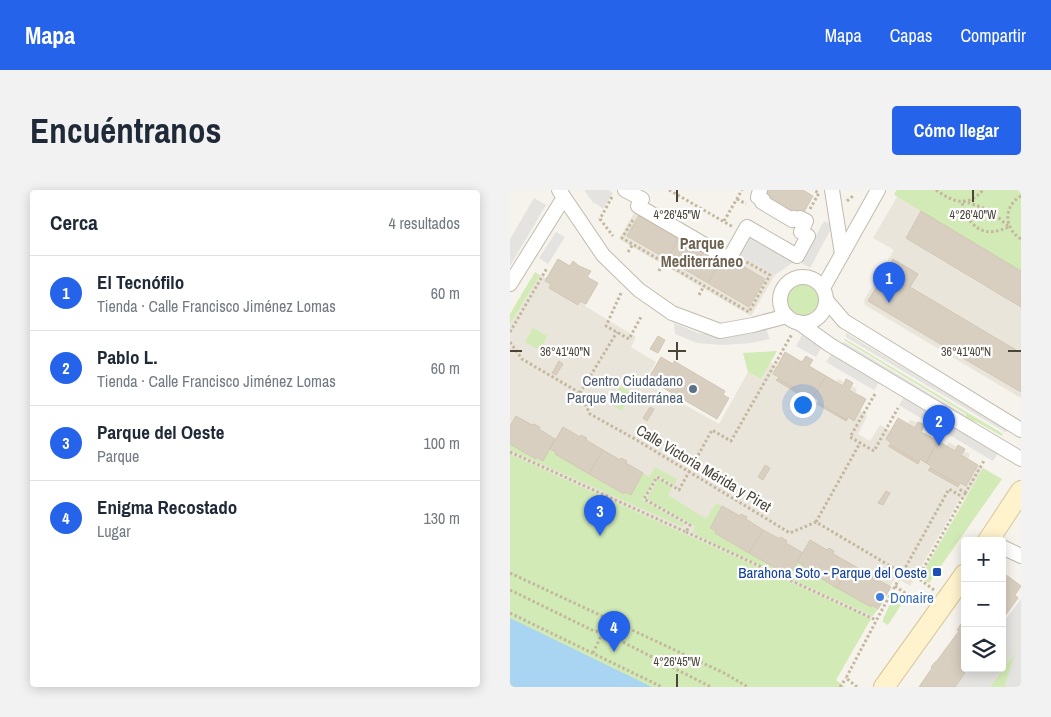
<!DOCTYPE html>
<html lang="es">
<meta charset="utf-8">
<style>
:root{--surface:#fff;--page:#f2f2f3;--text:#1f2937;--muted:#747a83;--line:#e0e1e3;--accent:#2563eb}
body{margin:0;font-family:"Archivo Narrow",sans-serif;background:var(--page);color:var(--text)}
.controls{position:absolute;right:15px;bottom:15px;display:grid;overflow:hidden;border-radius:5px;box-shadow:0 2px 12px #0003}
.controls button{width:45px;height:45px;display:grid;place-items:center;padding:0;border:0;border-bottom:1px solid var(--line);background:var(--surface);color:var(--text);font:25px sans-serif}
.you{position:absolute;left:292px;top:214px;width:18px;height:18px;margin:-12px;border:4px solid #fff;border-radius:50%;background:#1a73e8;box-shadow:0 0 0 8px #1a73e833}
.badge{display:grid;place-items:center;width:32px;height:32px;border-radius:50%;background:var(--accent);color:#fff;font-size:16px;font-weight:700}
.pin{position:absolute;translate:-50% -41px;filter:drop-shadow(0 1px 2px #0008)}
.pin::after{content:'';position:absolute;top:26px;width:18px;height:15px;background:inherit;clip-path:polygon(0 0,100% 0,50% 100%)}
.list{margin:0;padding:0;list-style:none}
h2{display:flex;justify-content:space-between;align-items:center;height:65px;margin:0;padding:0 20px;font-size:21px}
h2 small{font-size:16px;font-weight:400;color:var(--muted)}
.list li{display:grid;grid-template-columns:32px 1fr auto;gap:15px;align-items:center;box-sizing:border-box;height:75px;padding:0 20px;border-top:1px solid var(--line)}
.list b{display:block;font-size:19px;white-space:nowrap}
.list p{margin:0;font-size:16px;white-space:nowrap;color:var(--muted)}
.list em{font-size:16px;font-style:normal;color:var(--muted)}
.icon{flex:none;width:28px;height:28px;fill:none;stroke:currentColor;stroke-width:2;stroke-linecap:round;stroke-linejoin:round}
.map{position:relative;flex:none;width:511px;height:497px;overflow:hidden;border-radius:5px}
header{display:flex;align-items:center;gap:30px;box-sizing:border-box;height:70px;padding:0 25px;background:var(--accent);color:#fff}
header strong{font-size:24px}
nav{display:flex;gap:28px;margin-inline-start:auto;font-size:18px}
.intro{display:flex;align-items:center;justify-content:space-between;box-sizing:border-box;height:120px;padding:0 30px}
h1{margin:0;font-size:35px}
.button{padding:12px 22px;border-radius:5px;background:var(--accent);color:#fff;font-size:18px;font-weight:700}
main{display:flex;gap:30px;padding:0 30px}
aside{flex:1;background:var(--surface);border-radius:5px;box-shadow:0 2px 12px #0003}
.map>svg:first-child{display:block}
</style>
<header>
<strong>Mapa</strong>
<nav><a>Mapa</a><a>Capas</a><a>Compartir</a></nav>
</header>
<div class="intro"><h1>Encuéntranos</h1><a class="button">Cómo llegar</a></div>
<main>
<aside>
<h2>Cerca<small>4 resultados</small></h2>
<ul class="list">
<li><span class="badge">1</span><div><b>El Tecnófilo</b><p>Tienda · Calle Francisco Jiménez Lomas</p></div><em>60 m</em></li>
<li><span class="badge">2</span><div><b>Pablo L.</b><p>Tienda · Calle Francisco Jiménez Lomas</p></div><em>60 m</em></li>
<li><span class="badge">3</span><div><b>Parque del Oeste</b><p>Parque</p></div><em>100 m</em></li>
<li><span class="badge">4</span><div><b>Enigma Recostado</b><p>Lugar</p></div><em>130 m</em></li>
</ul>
</aside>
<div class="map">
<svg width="511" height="497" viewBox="0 0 511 497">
<rect width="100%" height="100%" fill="#f6f3ec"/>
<g fill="#eae5da">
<path d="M387 7 511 81V208L355 115 354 110 384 60 363 48Z"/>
<path d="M128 16 219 68 224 61 265 85 241 126 109 49Z"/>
<path d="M48 69 60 76 63 71 69 76 81 81 78 87 88 93 75 116 126 147 121 157 146 172 134 192 209 234 238 182 251 189 261 172 267 176 275 162 292 172 296 166 303 170 299 176 326 192 328 189 334 192 336 189 343 193 342 196 347 199 345 203 356 209 350 221 357 226 348 244 360 251 370 235 380 241 388 228 398 234 400 230 415 235 412 242 436 256 439 252 447 257 448 255 455 259 454 261 460 264 458 269 473 278 455 308 451 307 400 396 386 387 361 429 0 264V134L30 85 36 88Z"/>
</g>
<g fill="#d2eab5">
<path d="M387 0H511V81L387 7 384 4Z"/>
<path d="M25 82 30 85 0 134V124Z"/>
<circle cx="293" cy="109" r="16"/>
<path d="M23 138 37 146 30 160 15 152Z"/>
<path d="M335 149 493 244 492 246 467 232 456 229V224L334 150Z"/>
<path d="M267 161 251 189 238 182 233 163Z"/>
<path d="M110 196 122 203 112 221 100 214Z"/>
<path d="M0 254 26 269 27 267 33 270 40 259 46 262 45 264 113 304 115 302 121 305 133 283 139 287 145 277 167 289 164 295 147 285 132 310 174 334 173 337 0 260Z"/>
<path d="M0 264 361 429 326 490 335 497H0Z"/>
<path d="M473 278 492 289 419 393 410 388Z"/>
<path d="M148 289 162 297 158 305 196 329 206 313 212 316 200 337 206 341 205 343 274 383 275 381 281 384 287 373 293 375 292 377 361 417 362 415 368 419 363 426 204 354 183 342 185 336 137 309Z"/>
<path d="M385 403 395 409 378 435 373 432V429Z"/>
<path d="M506 461 495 497H480Z"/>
</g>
<g fill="#e5e3e0">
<path d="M74 0H98L103 3 93 19 85 13 84 14Z"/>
<path d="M24 8 36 15 0 76V49Z"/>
<path d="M314 31 323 35 300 78 291 73Z"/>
<path d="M46 42 55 47 38 74 29 68Z"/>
<path d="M241 44 285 71 265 85 230 65Z"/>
<path d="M164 133 188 143 212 146 239 144 256 139 260 149 241 153 212 155 187 153 165 144Z"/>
<path d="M336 143 499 241 495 242 336 147Z"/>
<path d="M292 145 312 157 306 167 286 156Z"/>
<path d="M334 152 455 225V230L330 155Z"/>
<path d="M322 163 370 191 364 200 316 172Z"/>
<path d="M395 206 489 262 483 271 389 215Z"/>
<path d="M511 409V497H495L505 463 480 497H445L458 478H492V434Z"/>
</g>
<path fill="#a9d4f2" d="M0 428 142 497H0Z"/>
<g fill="#d8cfc1" stroke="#d3c7b4">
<path d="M252 0H293L303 6 289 31 252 12Z"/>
<path d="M133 18 173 41 157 69 117 46Z"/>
<path d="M411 21 511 81V117L396 48Z"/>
<path d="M173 41 214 65 198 93 157 69Z"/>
<path d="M214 65 255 89 239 117 198 93Z"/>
<path d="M48 69 60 76 63 71 69 76 81 81 77 87 88 93 76 114 70 111 68 115 39 98 41 94 35 91Z"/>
<path d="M383 69 408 84 400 97 511 163V202L451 167 452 165 433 154 432 155 358 111Z"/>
<path d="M148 146 155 150 148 163 140 159Z"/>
<path d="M275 162 292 172 296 166 299 168 303 170 299 176 316 186 303 207 298 204 297 206 268 189 269 187 263 184Z"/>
<path d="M151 167 163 174 164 171 215 201 213 205 219 208 207 229 138 189Z"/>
<path d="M49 171 53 174 46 185 42 183Z"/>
<path d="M316 186 333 196 336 189 340 191 343 193 339 200 356 209 344 231 338 227 337 230 308 213 309 210 303 207Z"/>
<path d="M268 189 297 206 295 208 266 190Z"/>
<path d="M308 213 337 230 336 231 307 214Z"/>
<path d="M140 217 144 219 137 231 133 228Z"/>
<path d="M6 226 22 235 24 234 30 237 29 239 45 249 33 271 27 267 26 269 0 254V236Z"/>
<path d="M388 228 405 238 408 232 415 235 411 242 428 251 416 273 410 269 409 272 380 255 381 253 376 249Z"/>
<path d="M53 237 70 247 71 245 77 248 76 250 93 260 79 284 45 264 46 262 40 259Z"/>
<path d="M428 251 445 261 448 255 455 259 451 265 468 275 456 296 450 293 449 295 420 278 421 276 416 273Z"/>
<path d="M380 255 409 272 408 274 378 256Z"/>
<path d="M93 260 110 270 111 268 117 271 116 273 133 283 121 305 115 302 114 304 79 284Z"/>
<path d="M255 275 260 278 253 290 248 287Z"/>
<path d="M420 278 449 295 448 297 418 280Z"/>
<path d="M376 301 380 303 373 315 368 313Z"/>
<path d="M212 316 230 326 231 324 237 327 236 329 253 340 239 363 205 343 206 341 200 338Z"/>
<path d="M253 340 270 349 271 347 277 351 276 353 293 363 281 384 275 381 274 383 239 363Z"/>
<path d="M300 350 317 360 319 358 324 361 323 364 341 374 327 398 292 377 293 375 287 372Z"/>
<path d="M341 374 357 383 359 381 364 384 363 387 381 397 368 419 362 415 361 417 327 398Z"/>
<path d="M492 382 511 396 505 405 508 408 494 427 492 426Z"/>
<path d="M455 432V476L452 480 455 483 445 497H409L422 478 421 477 425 472H426L449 441 447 440 451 434 452 435Z"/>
</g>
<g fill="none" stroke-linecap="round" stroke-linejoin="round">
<defs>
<g id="street">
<path d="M49 0 93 65 129 100 162 123 210 141 243 135 277 126"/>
<path d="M115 0 132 9 128 16 219 69 237 37 287 66 298 46 291 42 296 31 290 28 289 31 284 28 282 30 252 12 253 10 248 7 250 0"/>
<path d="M322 0 332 64"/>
<circle cx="293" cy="110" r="23"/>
<path d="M0 94 53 9"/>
<path d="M313 98 368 0"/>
<path d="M316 110 334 131 511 240"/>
<path d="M288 132 320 155 511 269"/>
<path d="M492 357 511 366"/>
</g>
<g id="secondary">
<path d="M478 351 511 301"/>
<path d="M374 497 455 384"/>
</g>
</defs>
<use href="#street" stroke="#c2bbae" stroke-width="16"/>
<use href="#secondary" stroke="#d6c79b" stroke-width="22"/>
<g stroke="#c4b79f" stroke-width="3" stroke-dasharray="2.5 2.5" stroke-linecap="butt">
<path d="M159 0 223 37"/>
<path d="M426 0C443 12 457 18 473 0"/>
<path d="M511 6C493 16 494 39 511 49"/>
<path d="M102 7 90 29 103 46"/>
<path d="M227 9 236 14"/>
<path d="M337 11 343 6"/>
<path d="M453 11 480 20 499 37C475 47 466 41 452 20Z"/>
<path d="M300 19 309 3 303 0"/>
<path d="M123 30 112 48 239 122 260 85 233 70"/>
<path d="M214 31 232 0"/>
<path d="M118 62 123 54"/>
<path d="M149 81 153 72"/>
<path d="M111 103 96 136 119 149 132 125"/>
<path d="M189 105 194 96"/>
<path d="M0 142 37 78"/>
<path d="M0 152 12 169 70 203 80 224 125 249 280 343 306 332 392 383"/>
<path d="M70 203 107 142"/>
<path d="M365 204 340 247 364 261 388 218"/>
<path d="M0 262 176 342 180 335 134 309 147 287 169 300 202 240 221 251 282 144"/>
<path d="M306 332 350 253"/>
<path d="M176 342 366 430"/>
<path d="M0 383 214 483 238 497"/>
<path d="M385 396 409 413"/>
<path d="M0 400 84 441 93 442 201 497"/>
<path d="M424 400 408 388 456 302"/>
<path d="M0 423 152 497"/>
<path d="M83 463 99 429"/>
<path d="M330 497 336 488"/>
<path d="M347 497 336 488 374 416 439 299 449 305 451 300 456 302 475 269"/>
</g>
<use href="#street" stroke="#fff" stroke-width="14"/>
<use href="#secondary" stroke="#fff3cd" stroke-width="20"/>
</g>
<path fill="none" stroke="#4b4439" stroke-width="2" d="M167 0V12M463 0V12M167 152V170M0 161H12M158 161H176M498 161H511M167 484V497"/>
<circle fill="#5c6f8a" stroke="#fff" stroke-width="2" cx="183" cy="199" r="5"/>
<rect fill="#1a4fb4" stroke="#fff" stroke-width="2" x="422" y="377" width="10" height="10" rx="2.5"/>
<circle fill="#3f7fe0" stroke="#fff" stroke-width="2" cx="370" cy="407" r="5"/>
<g text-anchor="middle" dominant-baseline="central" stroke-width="4.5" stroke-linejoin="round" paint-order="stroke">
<g font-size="15" fill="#4e5e75" stroke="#fff" text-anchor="end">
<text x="173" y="190">Centro Ciudadano<tspan x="173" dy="17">Parque Mediterránea</tspan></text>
</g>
<g font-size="15" fill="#4b4439" stroke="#fff">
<text transform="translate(194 278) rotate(31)">Calle Victoria Mérida y Piret</text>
</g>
<g font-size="15" fill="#164399" stroke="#fff" text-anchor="end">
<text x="417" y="382">Barahona Soto - Parque del Oeste</text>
</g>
<g font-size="15" fill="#366cbe" stroke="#fff" text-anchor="start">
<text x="380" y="407">Donaire</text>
</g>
<g font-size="16" font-weight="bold" fill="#6e6250" stroke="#fff">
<text x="192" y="53">Parque<tspan x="192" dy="18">Mediterráneo</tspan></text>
</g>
</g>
<g font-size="12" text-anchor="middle" fill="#4b4439" stroke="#fff" stroke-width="4.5" stroke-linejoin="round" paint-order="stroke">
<text x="167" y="29">4°26'45"W</text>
<text x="463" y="29">4°26'40"W</text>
<text x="55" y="166">36°41'40"N</text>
<text x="456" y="166">36°41'40"N</text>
<text x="167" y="476">4°26'45"W</text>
</g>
</svg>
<div class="controls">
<button>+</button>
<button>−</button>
<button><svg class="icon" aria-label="layers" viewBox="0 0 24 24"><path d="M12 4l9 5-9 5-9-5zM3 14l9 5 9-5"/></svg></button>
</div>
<div class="you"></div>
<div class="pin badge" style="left:379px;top:113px">1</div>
<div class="pin badge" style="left:429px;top:256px">2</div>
<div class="pin badge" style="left:90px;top:346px">3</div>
<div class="pin badge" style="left:104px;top:462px">4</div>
</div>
</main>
